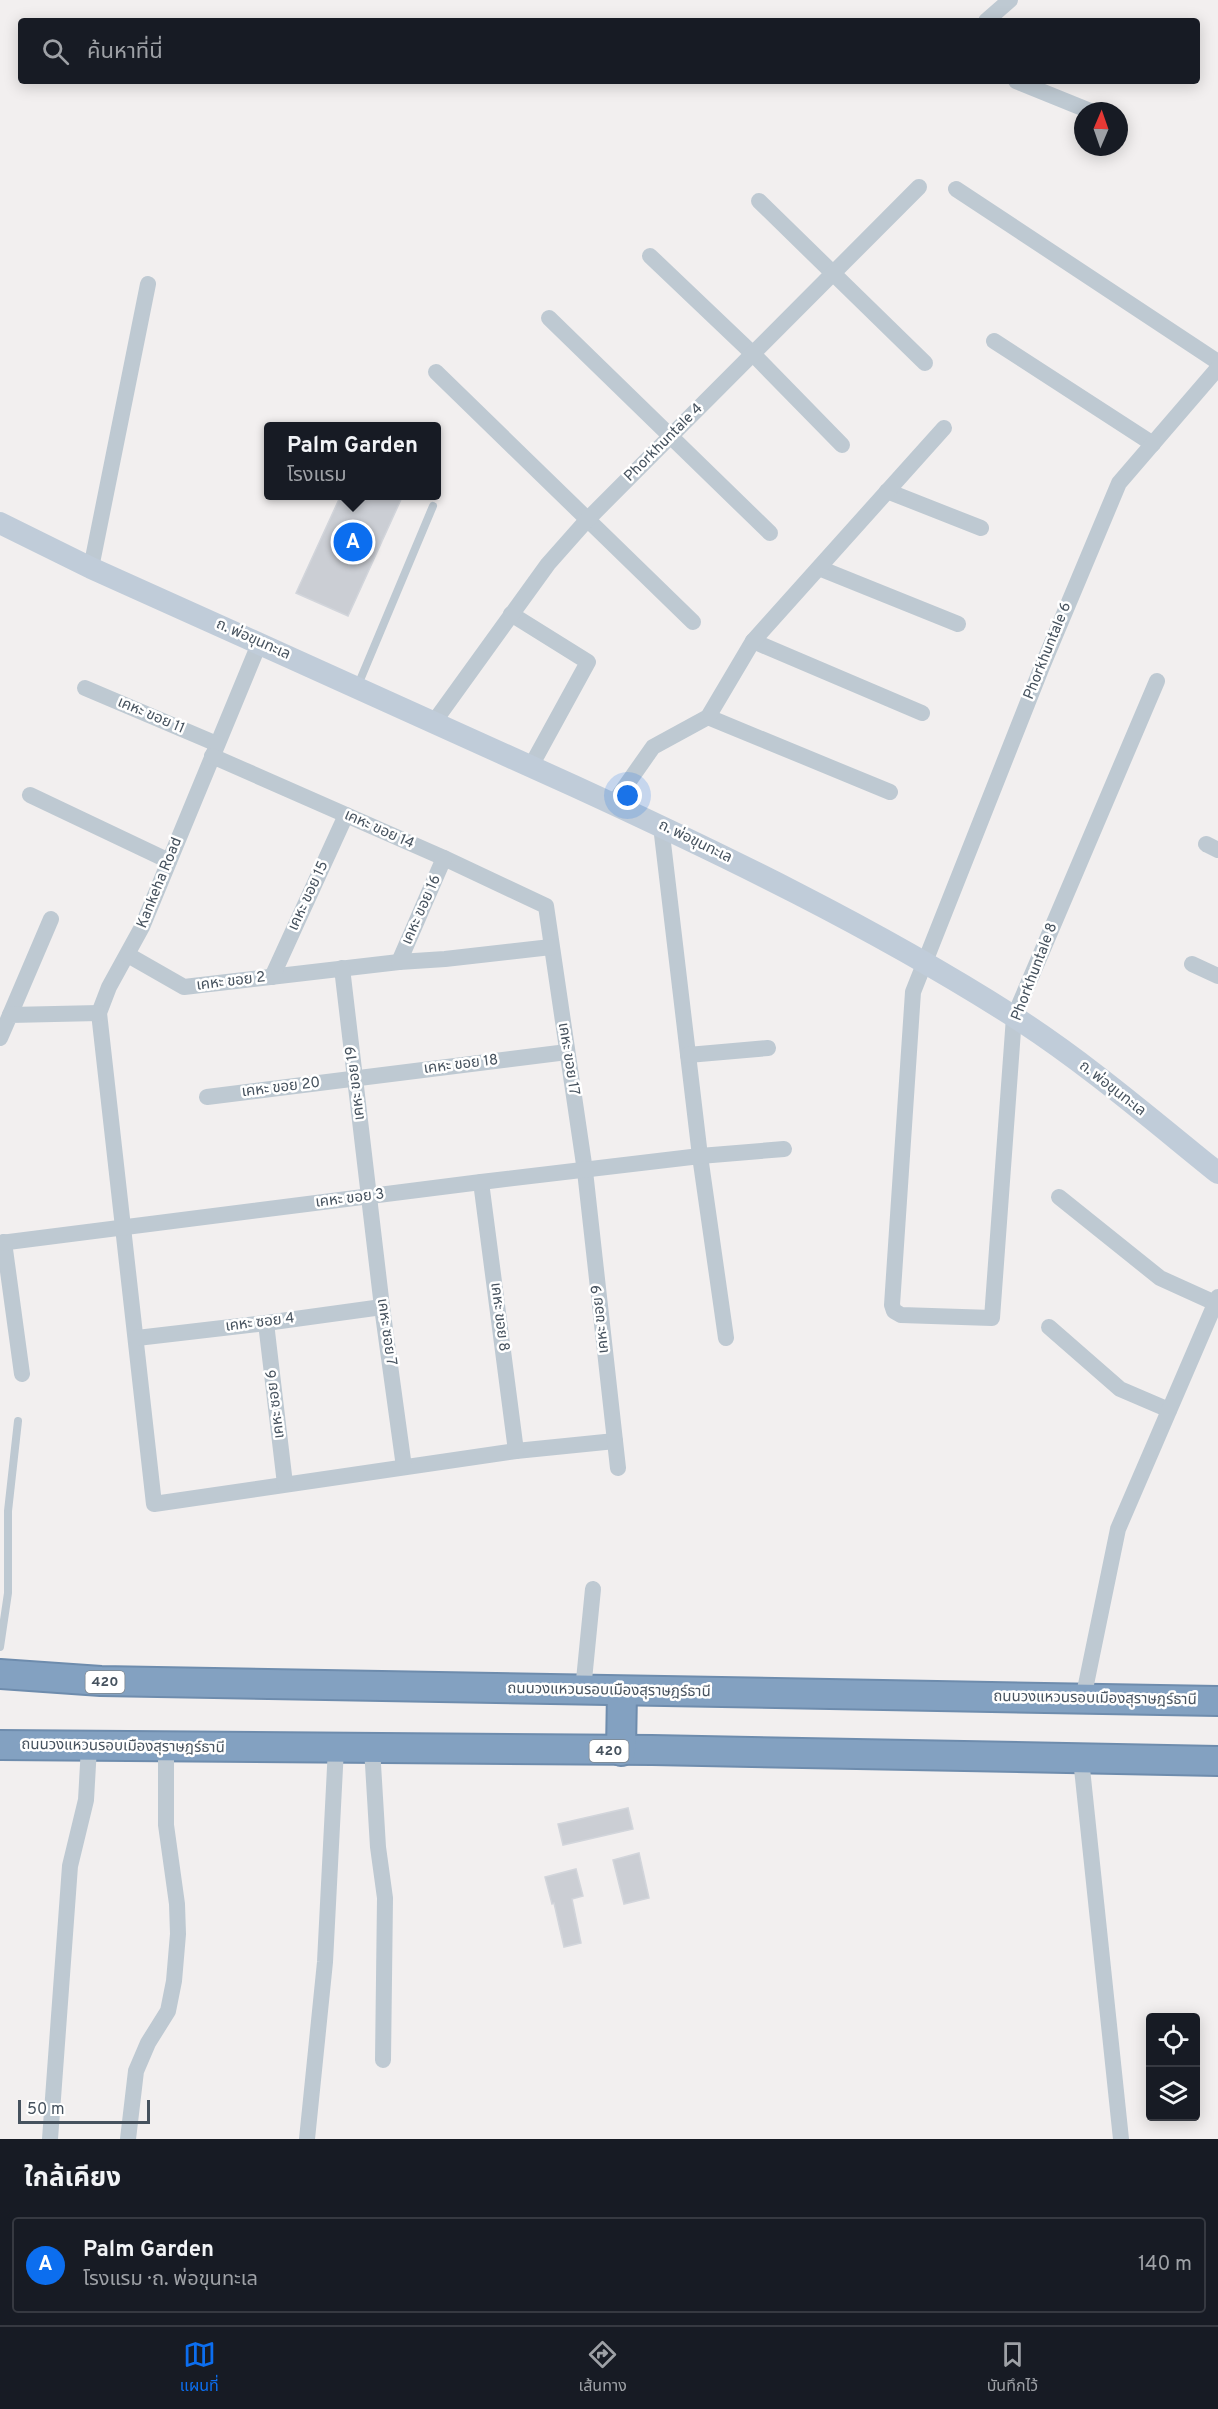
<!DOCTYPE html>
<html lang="th">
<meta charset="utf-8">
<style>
:root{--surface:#171b24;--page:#242831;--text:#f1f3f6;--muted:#9ea1a6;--line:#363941;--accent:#0c6eef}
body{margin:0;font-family:Overpass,"Noto Sans Thai",sans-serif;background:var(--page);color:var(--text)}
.controls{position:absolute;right:18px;bottom:18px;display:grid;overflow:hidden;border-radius:6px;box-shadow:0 3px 15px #0003}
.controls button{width:54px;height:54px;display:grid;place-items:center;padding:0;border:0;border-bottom:2px solid var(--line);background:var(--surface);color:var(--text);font:30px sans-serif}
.compass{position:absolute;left:1074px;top:102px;width:54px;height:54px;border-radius:50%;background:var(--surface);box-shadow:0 3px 15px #0003;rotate:2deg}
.scale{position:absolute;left:18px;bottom:15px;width:132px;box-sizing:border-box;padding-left:6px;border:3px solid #46525e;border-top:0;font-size:16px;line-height:21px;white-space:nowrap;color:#46525e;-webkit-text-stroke:4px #fff;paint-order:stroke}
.you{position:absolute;left:628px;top:796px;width:21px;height:21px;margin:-15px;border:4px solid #fff;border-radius:50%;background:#1a73e8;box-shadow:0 0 0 9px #1a73e833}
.badge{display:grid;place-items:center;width:39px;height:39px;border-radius:50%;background:var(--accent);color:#fff;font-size:20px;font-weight:700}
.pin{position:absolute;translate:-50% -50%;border:3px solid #fff;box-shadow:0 2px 6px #0006}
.popup{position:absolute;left:264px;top:422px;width:177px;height:78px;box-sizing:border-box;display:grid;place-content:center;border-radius:6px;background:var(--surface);filter:drop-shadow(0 2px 4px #0005);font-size:20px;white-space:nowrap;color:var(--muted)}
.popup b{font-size:22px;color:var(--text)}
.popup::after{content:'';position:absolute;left:50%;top:100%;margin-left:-12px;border:12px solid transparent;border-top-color:var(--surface)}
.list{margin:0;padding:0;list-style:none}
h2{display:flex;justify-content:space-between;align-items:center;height:78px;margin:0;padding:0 24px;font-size:26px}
h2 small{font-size:20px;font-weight:400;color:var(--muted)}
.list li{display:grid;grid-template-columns:39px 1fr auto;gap:18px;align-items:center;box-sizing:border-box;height:96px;margin:0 12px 12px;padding:0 12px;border:2px solid var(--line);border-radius:6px}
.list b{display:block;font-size:22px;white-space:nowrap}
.list p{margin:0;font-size:20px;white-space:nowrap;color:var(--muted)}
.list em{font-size:20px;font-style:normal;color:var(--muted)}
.icon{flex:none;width:33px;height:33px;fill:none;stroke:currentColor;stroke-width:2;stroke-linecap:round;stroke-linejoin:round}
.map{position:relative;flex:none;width:1218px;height:2139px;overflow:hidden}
.search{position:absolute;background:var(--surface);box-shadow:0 3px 15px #0003;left:18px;right:18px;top:18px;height:66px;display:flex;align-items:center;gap:15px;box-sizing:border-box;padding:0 21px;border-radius:6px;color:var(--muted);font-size:22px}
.sheet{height:186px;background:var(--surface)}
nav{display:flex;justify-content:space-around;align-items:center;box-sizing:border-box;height:84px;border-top:2px solid var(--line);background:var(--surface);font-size:16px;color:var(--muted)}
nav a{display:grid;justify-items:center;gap:3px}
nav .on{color:var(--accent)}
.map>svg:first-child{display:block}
</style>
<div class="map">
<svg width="1218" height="2139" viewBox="0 0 1218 2139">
<rect width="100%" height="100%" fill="#f2efef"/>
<g fill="#cbced4" stroke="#d2d5db" stroke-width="1.5">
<path d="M341 495H403L348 616 296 593Z"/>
<path d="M628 1808 633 1829 563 1845 558 1824Z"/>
<path d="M639 1853 649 1898 624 1904 613 1860Z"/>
<path d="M576 1869 583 1896 572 1899 581 1943 564 1947 554 1903 552 1904 545 1877Z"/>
</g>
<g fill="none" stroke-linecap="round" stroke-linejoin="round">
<defs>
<g id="highway">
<path d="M0 1674 101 1681 1218 1701"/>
<path d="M0 1745 652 1750 1218 1761"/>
<path d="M621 1751 622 1691"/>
</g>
</defs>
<use href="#highway" stroke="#6e8cad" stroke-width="32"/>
<g stroke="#bec9d2" stroke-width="8">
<path d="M358 685 433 506"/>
<path d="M0 1647 8 1593V1511L18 1421"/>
</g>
<g stroke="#bec9d2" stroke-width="16">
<path d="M986 21 1010 0"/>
<path d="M1016 81 1090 111"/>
<path d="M956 189 1218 362"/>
<path d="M759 201 925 363"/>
<path d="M650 256 753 354 842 445"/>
<path d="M549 318 770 533"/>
<path d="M994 341 1153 444"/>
<path d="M436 372 693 622"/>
<path d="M887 491 981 528"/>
<path d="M91 568 148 284"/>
<path d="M819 568 958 624"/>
<path d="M511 614 588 662 531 766"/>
<path d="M753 641 922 713"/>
<path d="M259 644 142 927 109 987 99 1013 154 1504 516 1451 615 1441"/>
<path d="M1157 681 1014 1017 992 1318 901 1315 894 1311 892 1305 913 992 1041 669 1119 483 1218 368"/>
<path d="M85 688 217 744"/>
<path d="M708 717 890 792"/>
<path d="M434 722 548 564 587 520 919 187"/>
<path d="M212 756 444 858 546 906 585 1171 618 1468"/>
<path d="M30 795 169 861"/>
<path d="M613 804 653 747 708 717 753 641 944 428"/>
<path d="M661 826 700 1156 726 1338"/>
<path d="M1206 844 1218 850"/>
<path d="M128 955 184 987 399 962 445 959 551 947"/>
<path d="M399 962 444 858"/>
<path d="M1192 964 1218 976"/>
<path d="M342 968 382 1307 404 1467"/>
<path d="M272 977 346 815"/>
<path d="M10 1015 51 919"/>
<path d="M0 1038 10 1015 99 1013"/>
<path d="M688 1055 768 1048"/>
<path d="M207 1097 567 1052"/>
<path d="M481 1182 516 1451"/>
<path d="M1059 1197 1160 1278 1215 1303"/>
<path d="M4 1242 22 1374"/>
<path d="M0 1243 481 1182 700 1156 784 1149"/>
<path d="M266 1323 285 1484"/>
<path d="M1049 1327 1120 1389 1169 1410"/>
<path d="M137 1338 266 1323 382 1307"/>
<path d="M583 1690 593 1589"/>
<path d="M1083 1699 1118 1529 1218 1297"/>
<path d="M372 1748 378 1847 385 1898 383 2060"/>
<path d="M1081 1759 1121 2139"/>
<path d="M50 2139 70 1866 86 1800 89 1747"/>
<path d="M128 2139 136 2071 148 2043 168 2011 174 1981 178 1934 177 1904 166 1825V1748"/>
<path d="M307 2139 325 1962 336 1748"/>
</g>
<path stroke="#c0ccd9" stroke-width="22" d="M0 523 91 568C252 641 413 712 574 786 724 855 873 927 1013 1016 1085 1062 1151 1119 1218 1173"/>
<use href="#highway" stroke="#83a1c1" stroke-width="28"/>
</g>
<g text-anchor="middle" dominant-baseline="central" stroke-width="5" stroke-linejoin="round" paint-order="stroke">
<g fill="#fff" stroke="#7e868e" stroke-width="1.5">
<rect x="85.5" y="1671" width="39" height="22" rx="4.5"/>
<rect x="589.5" y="1740" width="39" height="22" rx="4.5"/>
</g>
<g font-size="14" font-weight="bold" fill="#46525e">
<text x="105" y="1682">420</text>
<text x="609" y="1751">420</text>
</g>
<g font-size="15" fill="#46525e" stroke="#fff">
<text transform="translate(664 443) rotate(-45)">Phorkhuntale 4</text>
<text transform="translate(253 640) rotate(24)">ถ. พ่อขุนทะเล</text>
<text transform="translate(1048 651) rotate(-68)">Phorkhuntale 6</text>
<text transform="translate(151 716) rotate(23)">เคหะ ขอย 11</text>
<text transform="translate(379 830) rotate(24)">เคหะ ขอย 14</text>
<text transform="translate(695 842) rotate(26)">ถ. พ่อขุนทะเล</text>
<text transform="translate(160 883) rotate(-68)">Kankeha Road</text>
<text transform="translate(309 896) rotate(-65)">เคหะ ขอย 15</text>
<text transform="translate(422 910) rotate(-66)">เคหะ ขอย 16</text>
<text transform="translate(1035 972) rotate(-69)">Phorkhuntale 8</text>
<text transform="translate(231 982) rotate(-7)">เคหะ ขอย 2</text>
<text transform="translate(568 1059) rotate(81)">เคหะ ขอย 17</text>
<text transform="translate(461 1065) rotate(-7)">เคหะ ขอย 18</text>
<text transform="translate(356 1083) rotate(-97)">เคหะ ขอย 19</text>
<text transform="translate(281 1088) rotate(-7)">เคหะ ขอย 20</text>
<text transform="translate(1112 1089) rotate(38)">ถ. พ่อขุนทะเล</text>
<text transform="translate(350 1199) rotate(-7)">เคหะ ขอย 3</text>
<text transform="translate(499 1317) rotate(83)">เคหะ ขอย 8</text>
<text transform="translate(601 1319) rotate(-96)">เคหะ ขอย 9</text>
<text transform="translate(260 1323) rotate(-7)">เคหะ ซอย 4</text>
<text transform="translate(386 1332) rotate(82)">เคหะ ซอย 7</text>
<text transform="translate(276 1404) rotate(-97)">เคหะ ซอย 6</text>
<text transform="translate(609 1691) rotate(1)">ถนนวงแหวนรอบเมืองสุราษฎร์ธานี</text>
<text transform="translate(1095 1699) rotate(1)">ถนนวงแหวนรอบเมืองสุราษฎร์ธานี</text>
<text transform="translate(123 1747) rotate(1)">ถนนวงแหวนรอบเมืองสุราษฎร์ธานี</text>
</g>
</g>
</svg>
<div class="controls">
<button><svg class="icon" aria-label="locate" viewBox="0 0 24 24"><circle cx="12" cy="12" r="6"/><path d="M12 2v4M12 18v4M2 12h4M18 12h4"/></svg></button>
<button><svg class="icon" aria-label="layers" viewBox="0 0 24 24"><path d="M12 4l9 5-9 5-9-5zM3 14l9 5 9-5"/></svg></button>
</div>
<svg class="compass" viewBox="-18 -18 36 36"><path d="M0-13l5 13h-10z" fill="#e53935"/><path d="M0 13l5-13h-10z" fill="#9ea1a6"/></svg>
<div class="scale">50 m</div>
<div class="you"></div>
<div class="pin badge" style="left:353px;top:542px">A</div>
<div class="popup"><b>Palm Garden</b>โรงแรม</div>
<div class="search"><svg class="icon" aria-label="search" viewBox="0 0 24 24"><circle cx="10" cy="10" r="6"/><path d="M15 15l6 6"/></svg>ค้นหาที่นี่</div>
</div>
<section class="sheet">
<h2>ใกล้เคียง<small></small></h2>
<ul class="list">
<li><span class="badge">A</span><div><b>Palm Garden</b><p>โรงแรม · ถ. พ่อขุนทะเล</p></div><em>140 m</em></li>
</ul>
</section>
<nav>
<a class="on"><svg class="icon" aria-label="map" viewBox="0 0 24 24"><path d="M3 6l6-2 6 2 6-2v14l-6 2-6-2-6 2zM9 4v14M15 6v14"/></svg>แผนที่</a>
<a><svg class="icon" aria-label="directions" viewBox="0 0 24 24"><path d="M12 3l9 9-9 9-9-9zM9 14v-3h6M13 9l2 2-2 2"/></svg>เส้นทาง</a>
<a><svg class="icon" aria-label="saved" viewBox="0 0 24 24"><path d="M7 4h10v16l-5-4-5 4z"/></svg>บันทึกไว้</a>
</nav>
